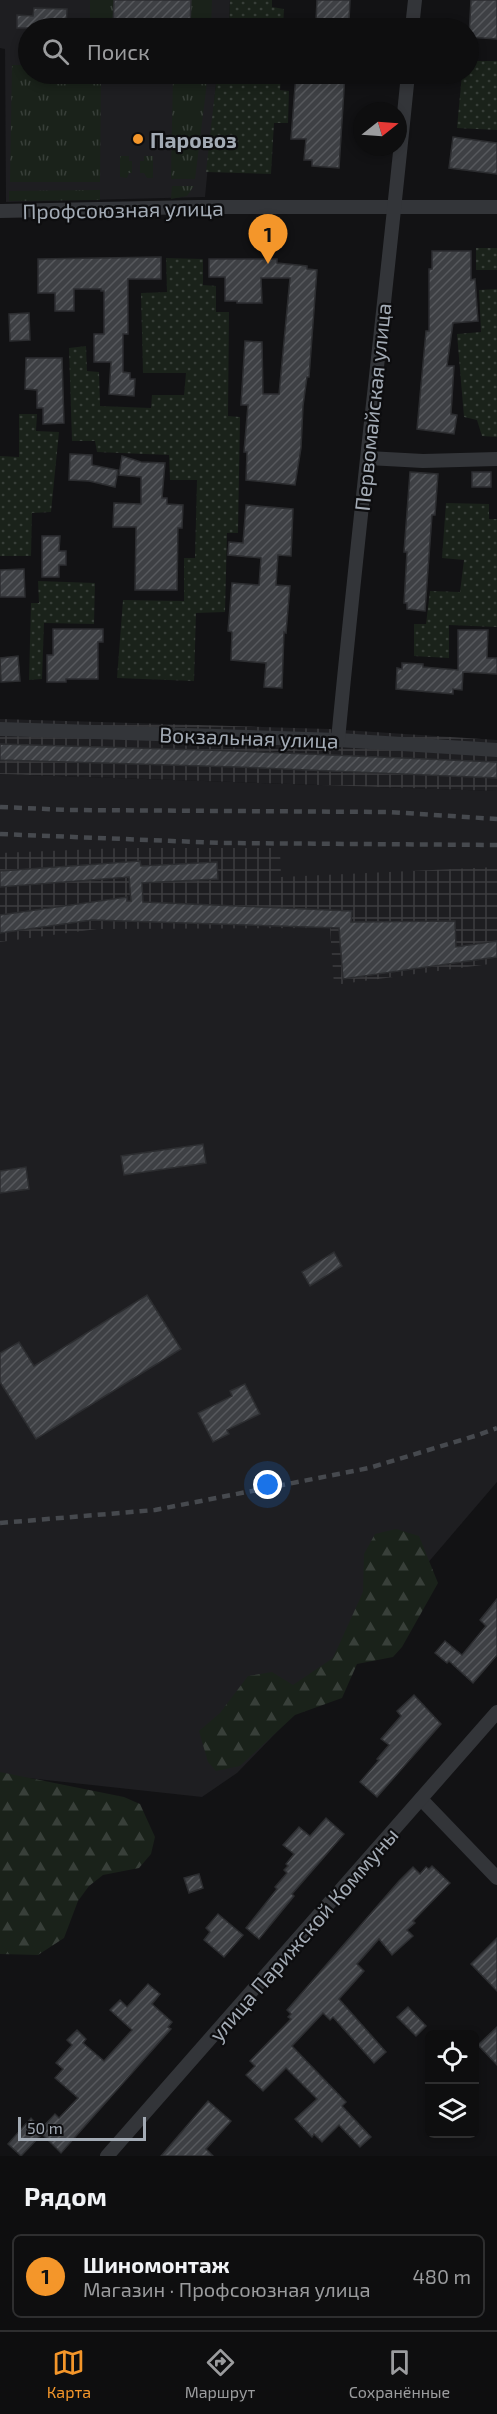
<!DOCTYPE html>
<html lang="ru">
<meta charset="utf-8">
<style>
:root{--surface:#0e0e0f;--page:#171718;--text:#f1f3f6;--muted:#9b9c9e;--line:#2e2e2f;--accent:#f4962a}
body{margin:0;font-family:"Exo 2",sans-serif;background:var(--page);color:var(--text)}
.controls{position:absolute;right:18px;bottom:18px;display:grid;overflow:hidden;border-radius:9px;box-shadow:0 3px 9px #0003}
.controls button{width:54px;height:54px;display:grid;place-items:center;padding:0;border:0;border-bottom:2px solid var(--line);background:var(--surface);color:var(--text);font:30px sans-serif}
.compass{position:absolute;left:353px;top:102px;width:54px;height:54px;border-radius:50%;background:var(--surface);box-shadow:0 3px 9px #0003;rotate:73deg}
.scale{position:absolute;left:18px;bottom:15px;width:128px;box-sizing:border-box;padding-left:6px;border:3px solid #a3abb5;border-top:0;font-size:16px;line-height:21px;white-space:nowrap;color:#a3abb5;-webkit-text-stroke:4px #0d0d0f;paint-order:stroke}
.you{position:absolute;left:268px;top:1485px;width:21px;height:21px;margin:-15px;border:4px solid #fff;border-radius:50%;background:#1a73e8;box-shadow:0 0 0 9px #1a73e833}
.badge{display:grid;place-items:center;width:39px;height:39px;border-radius:50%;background:var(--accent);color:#111;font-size:20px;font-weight:700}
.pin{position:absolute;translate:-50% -50px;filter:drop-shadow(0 2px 3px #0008)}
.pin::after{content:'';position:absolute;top:32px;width:21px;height:18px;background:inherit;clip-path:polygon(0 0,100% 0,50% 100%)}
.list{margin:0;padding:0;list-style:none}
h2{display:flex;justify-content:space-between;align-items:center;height:78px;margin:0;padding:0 24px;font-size:26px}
h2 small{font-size:20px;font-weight:400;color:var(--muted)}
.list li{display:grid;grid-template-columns:39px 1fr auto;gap:18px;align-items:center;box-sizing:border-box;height:84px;margin:0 12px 12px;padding:0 12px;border:2px solid var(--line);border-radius:9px}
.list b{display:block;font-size:22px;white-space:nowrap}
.list p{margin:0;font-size:20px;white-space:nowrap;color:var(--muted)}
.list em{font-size:20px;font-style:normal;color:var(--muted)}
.icon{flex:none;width:33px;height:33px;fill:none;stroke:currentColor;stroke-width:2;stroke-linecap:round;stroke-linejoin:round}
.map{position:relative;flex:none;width:497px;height:2156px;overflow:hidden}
.search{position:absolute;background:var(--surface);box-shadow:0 3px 9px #0003;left:18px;right:18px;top:18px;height:66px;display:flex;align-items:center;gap:15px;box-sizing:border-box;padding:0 21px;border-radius:33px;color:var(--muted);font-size:22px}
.sheet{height:174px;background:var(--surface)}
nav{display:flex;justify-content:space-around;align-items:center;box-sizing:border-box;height:84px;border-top:2px solid var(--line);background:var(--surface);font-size:16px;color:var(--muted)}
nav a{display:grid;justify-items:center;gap:3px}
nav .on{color:var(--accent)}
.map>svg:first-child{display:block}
</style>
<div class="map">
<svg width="497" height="2156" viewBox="0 0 497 2156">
<defs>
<pattern id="industrial-grid" width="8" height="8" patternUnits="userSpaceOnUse" patternTransform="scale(1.5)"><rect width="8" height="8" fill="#1e1e21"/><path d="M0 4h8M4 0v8" fill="none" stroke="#3c3c3f"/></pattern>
<pattern id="grass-tufts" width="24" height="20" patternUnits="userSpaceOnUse" patternTransform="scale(1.5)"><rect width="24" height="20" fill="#1a221a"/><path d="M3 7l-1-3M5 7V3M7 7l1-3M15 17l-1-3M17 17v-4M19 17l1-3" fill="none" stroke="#383f39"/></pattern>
<pattern id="forest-firs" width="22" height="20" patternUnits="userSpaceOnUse" patternTransform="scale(1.5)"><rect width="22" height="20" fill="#1a221a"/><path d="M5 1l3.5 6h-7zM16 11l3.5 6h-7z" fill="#383f39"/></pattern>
<pattern id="garden-dots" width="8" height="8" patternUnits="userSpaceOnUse" patternTransform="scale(1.5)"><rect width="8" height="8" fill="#1a221a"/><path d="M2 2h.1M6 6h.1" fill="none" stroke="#383f39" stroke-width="1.8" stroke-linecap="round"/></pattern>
<pattern id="building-hatch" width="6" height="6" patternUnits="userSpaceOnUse" patternTransform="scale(1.5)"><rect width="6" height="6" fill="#3e4044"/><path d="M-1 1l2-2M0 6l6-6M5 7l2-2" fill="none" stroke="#57595d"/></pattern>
</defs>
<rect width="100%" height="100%" fill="#121214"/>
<g fill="#1e1e21">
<path d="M0 0H230L229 28H28V74H217L205 197 6 202 5 49 0 48Z"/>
<path d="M0 774 497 791V1482L331 1676 237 1773 202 1797 0 1775Z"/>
</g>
<g fill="url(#industrial-grid)">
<path d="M0 719 328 729 497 740V791L0 774Z"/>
<path d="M122 848H280L281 877 497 867V963L334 985 330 928 97 929 0 942V853Z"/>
</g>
<g fill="url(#grass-tufts)">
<path d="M90 0H114L113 19H90Z"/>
<path d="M191 0H212L211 28H190Z"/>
<path d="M12 65H28V74H101L100 182H10Z"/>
<path d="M173 74H208L195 179H171Z"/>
<path d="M120 156H129V161H132V173H129L127 178 120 177Z"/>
<path d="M144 156H153V178H147L144 173H140V161H144Z"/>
<path d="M172 186H194L187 196 171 199Z"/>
<path d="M100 190V200L9 201V191Z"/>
</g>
<g fill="url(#forest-firs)">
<path d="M396 1529 419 1536 438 1583 402 1647 393 1657 357 1664 342 1698 295 1715 240 1766 216 1771 208 1762 199 1731 220 1713 248 1676 272 1672 293 1685 333 1658 363 1592 364 1554 375 1534Z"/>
<path d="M0 1772 124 1797 140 1804 155 1837 151 1854 139 1868 103 1875 89 1886 78 1901 64 1938 38 1955 0 1954Z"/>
</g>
<g fill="url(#garden-dots)">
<path d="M230 0H272V7L284 9 283 28H229Z"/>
<path d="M469 61H497V130L457 128 462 74H468Z"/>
<path d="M217 74H281L280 90 289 91 288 123H274L271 174 206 172Z"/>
<rect x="476" y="248" width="21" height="22"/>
<path d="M166 258 203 259V285L216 286V312H229L228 416 240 417 238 533H227L225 612 196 613 194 681 117 678 123 600 184 601V558H195L197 480H170L169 455 97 452 95 441H72L69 348 86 346 87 371 99 372 100 406 151 408 152 395H184L186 373H143L141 293 167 292Z"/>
<path d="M497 289V437L482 436 477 420 464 417 457 334 481 332 479 290Z"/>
<path d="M19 414H37L36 431 59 432 51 512 32 513 31 556H0V456L19 457Z"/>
<path d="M446 503 489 504V519H497V627L449 625V658L414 656V624H426L430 591 460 592 464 560 442 558Z"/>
<path d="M38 581 95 583 94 624 44 623 42 679 29 680 31 603H39Z"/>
</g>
<g fill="url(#building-hatch)" stroke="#2c2d30" stroke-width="1.5">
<path d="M114 0H191L190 28H113Z"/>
<path d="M317 0H350L349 21H316Z"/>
<path d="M471 0H497V39L469 37Z"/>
<path d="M34 8 67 9 66 28H17V15L33 16Z"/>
<path d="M296 74H345L339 168 312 166V160H304L306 139H291Z"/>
<path d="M453 137 497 143V174L449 168Z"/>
<path d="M432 251H471V280L475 279 478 321 453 323 447 366H454L451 414 457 415 454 434 417 429 426 331H429V269H432Z"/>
<path d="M161 257V279H128V334H123V372L130 373V379H135L134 396 109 394 111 362H94V334H104V291H101V289H74V311H55V293H38V259Z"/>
<path d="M209 259H277V263L307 266V269L317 270 309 377H307L303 406 301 448 295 485 246 480 247 452H244L248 405H241L245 341 262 342 263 394H279L290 278H261L262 303H237V301H225V277H209Z"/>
<path d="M29 313 30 340 10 341 9 314Z"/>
<path d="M26 358H62L64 423 43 424V408H37V390L25 389Z"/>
<path d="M70 454 92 455V465L118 470 115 487 89 481 69 480Z"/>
<path d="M122 456 141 462 165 463 162 498H167V504L183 505 182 528H178L177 590H135L136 527H113L114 503 141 504V477L119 475Z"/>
<path d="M410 472 438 474 435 515H432L425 611 407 609V603H404L407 552H404Z"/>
<rect x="472" y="472" width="19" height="15"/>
<path d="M246 505 293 509 291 556 278 555 276 585 290 586 286 633 284 632 282 688 264 687 266 663 231 660 232 632 228 631 232 583 259 585 261 558 228 555 229 542 243 543Z"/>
<path d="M42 536H60L59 551H66V565H59V577H42Z"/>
<path d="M24 569 25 597H0V570Z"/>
<path d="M53 629H103V642H98V679H66V682H47V655H53Z"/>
<path d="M458 630H488L487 658H497V674L463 672 462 690 453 689V694L396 689 397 668 402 669V663L423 664V667L458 670Z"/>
<path d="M18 656 20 681 1 682 0 658Z"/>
<path d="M0 744 237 751 497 762V778L236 767 0 760Z"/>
<path d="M140 861 141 866 217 862 218 879 142 883 143 902 352 911 351 922 455 921 456 947 497 941V957L343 979 339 928 92 920 0 933V915L127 897V901H131L129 877 0 887V871Z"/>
<path d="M203 1144 206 1163 124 1175 121 1156Z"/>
<path d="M26 1167 29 1189 0 1193V1171Z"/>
<path d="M334 1252 342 1266 310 1286 302 1272Z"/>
<path d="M147 1295 181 1349 36 1439 0 1382V1353L19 1342 34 1366Z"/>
<path d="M245 1384 260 1414 227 1430 229 1434 213 1442 198 1413 232 1396 230 1391Z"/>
<path d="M497 1599V1655L473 1683 449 1661 447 1663 435 1653 445 1641 462 1655 486 1626 480 1620Z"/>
<path d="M414 1695 441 1724 377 1797 360 1782 379 1760 377 1759 389 1745 381 1739 401 1716 397 1711Z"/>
<path d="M326 1818 344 1834 292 1894 294 1896 259 1939 246 1928 277 1889 275 1887 287 1873 284 1870 288 1866 286 1864 294 1854 283 1845 299 1827 310 1836Z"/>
<path d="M432 1866 450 1883 413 1921 415 1923 407 1930 413 1936 392 1955 379 1939 357 1964 364 1971 339 1999 386 2052 374 2063 333 2017 330 2020 323 2013 292 2046 346 2102 342 2106 371 2137 360 2147 339 2125 322 2142 314 2134 312 2137 295 2119 317 2099 286 2068 263 2091 246 2075 255 2066 250 2061 291 2019 288 2017 291 2014 287 2010 399 1881 413 1867 420 1874 426 1867 429 1869Z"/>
<path d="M199 1874 203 1888 189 1893 184 1878Z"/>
<path d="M218 1914 243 1935 224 1957 204 1940 210 1932 206 1928Z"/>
<path d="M497 1938V1991L471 1964Z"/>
<path d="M148 1984 160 1994 152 2004 172 2022 168 2027 171 2029 61 2153 42 2134 21 2156 8 2144 31 2118 41 2129 55 2114 59 2118 78 2098 55 2078 63 2069 56 2063 72 2045 67 2040 77 2030 86 2039 83 2043 104 2061 132 2030 110 2010 120 2000 127 2007Z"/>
<path d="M408 2007 426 2026 416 2036 397 2017Z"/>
<path d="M497 2027V2065L478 2045Z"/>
<path d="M208 2101 231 2121 206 2149 213 2156H161Z"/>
</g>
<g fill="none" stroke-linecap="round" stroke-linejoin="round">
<g stroke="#333539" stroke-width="14">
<path d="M412 28 415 0"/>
<path d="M0 211 197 207H497"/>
<path d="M368 458 423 461 497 459"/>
<path d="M0 729 338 740 497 750"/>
<path d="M338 740C359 518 386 296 408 74"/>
<path d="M421 1799 497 1878"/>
<path d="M107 2156 497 1712"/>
</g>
<g stroke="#46494e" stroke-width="4.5" stroke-dasharray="8 6" stroke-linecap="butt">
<path d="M0 807 69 810 389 812 497 819"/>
<path d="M0 834 222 843 497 845"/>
<path d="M0 1523 155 1510 369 1468 478 1435 497 1428"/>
</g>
</g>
<circle fill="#f4962a" stroke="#0d0d0f" stroke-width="2" cx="138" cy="139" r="6"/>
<g text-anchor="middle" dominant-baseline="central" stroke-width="4.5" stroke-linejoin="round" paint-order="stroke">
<g font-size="21" font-weight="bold" fill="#a3abb5" stroke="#0d0d0f" text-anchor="start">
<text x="150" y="139">Паровоз</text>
</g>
<g font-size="21" fill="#a3abb5" stroke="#0d0d0f">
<text transform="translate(123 209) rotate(-1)">Профсоюзная улица</text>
<text transform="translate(372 407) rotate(-84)">Первомайская улица</text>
<text transform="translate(249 737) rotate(2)">Вокзальная улица</text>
<text transform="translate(303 1934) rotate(-49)">улица Парижской Коммуны</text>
</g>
</g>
</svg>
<div class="controls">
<button><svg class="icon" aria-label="locate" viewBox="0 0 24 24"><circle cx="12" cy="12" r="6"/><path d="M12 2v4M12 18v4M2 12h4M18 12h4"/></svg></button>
<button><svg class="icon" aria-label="layers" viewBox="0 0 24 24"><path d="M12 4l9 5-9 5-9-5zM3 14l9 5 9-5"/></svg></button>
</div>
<svg class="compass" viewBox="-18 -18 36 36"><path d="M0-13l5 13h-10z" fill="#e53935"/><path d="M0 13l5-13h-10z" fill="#9b9c9e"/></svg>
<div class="scale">50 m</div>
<div class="you"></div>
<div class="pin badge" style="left:268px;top:264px">1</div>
<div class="search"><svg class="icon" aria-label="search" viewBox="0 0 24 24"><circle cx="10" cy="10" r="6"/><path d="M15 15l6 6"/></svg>Поиск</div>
</div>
<section class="sheet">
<h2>Рядом<small></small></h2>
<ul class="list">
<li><span class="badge">1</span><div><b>Шиномонтаж</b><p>Магазин · Профсоюзная улица</p></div><em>480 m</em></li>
</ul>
</section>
<nav>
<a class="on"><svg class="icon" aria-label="map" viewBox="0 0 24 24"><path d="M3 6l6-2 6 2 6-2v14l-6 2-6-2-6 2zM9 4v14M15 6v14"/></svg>Карта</a>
<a><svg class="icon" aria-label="directions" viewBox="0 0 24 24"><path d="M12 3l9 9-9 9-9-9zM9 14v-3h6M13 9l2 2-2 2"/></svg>Маршрут</a>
<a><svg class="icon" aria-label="saved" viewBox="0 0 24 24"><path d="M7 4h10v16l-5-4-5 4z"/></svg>Сохранённые</a>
</nav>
